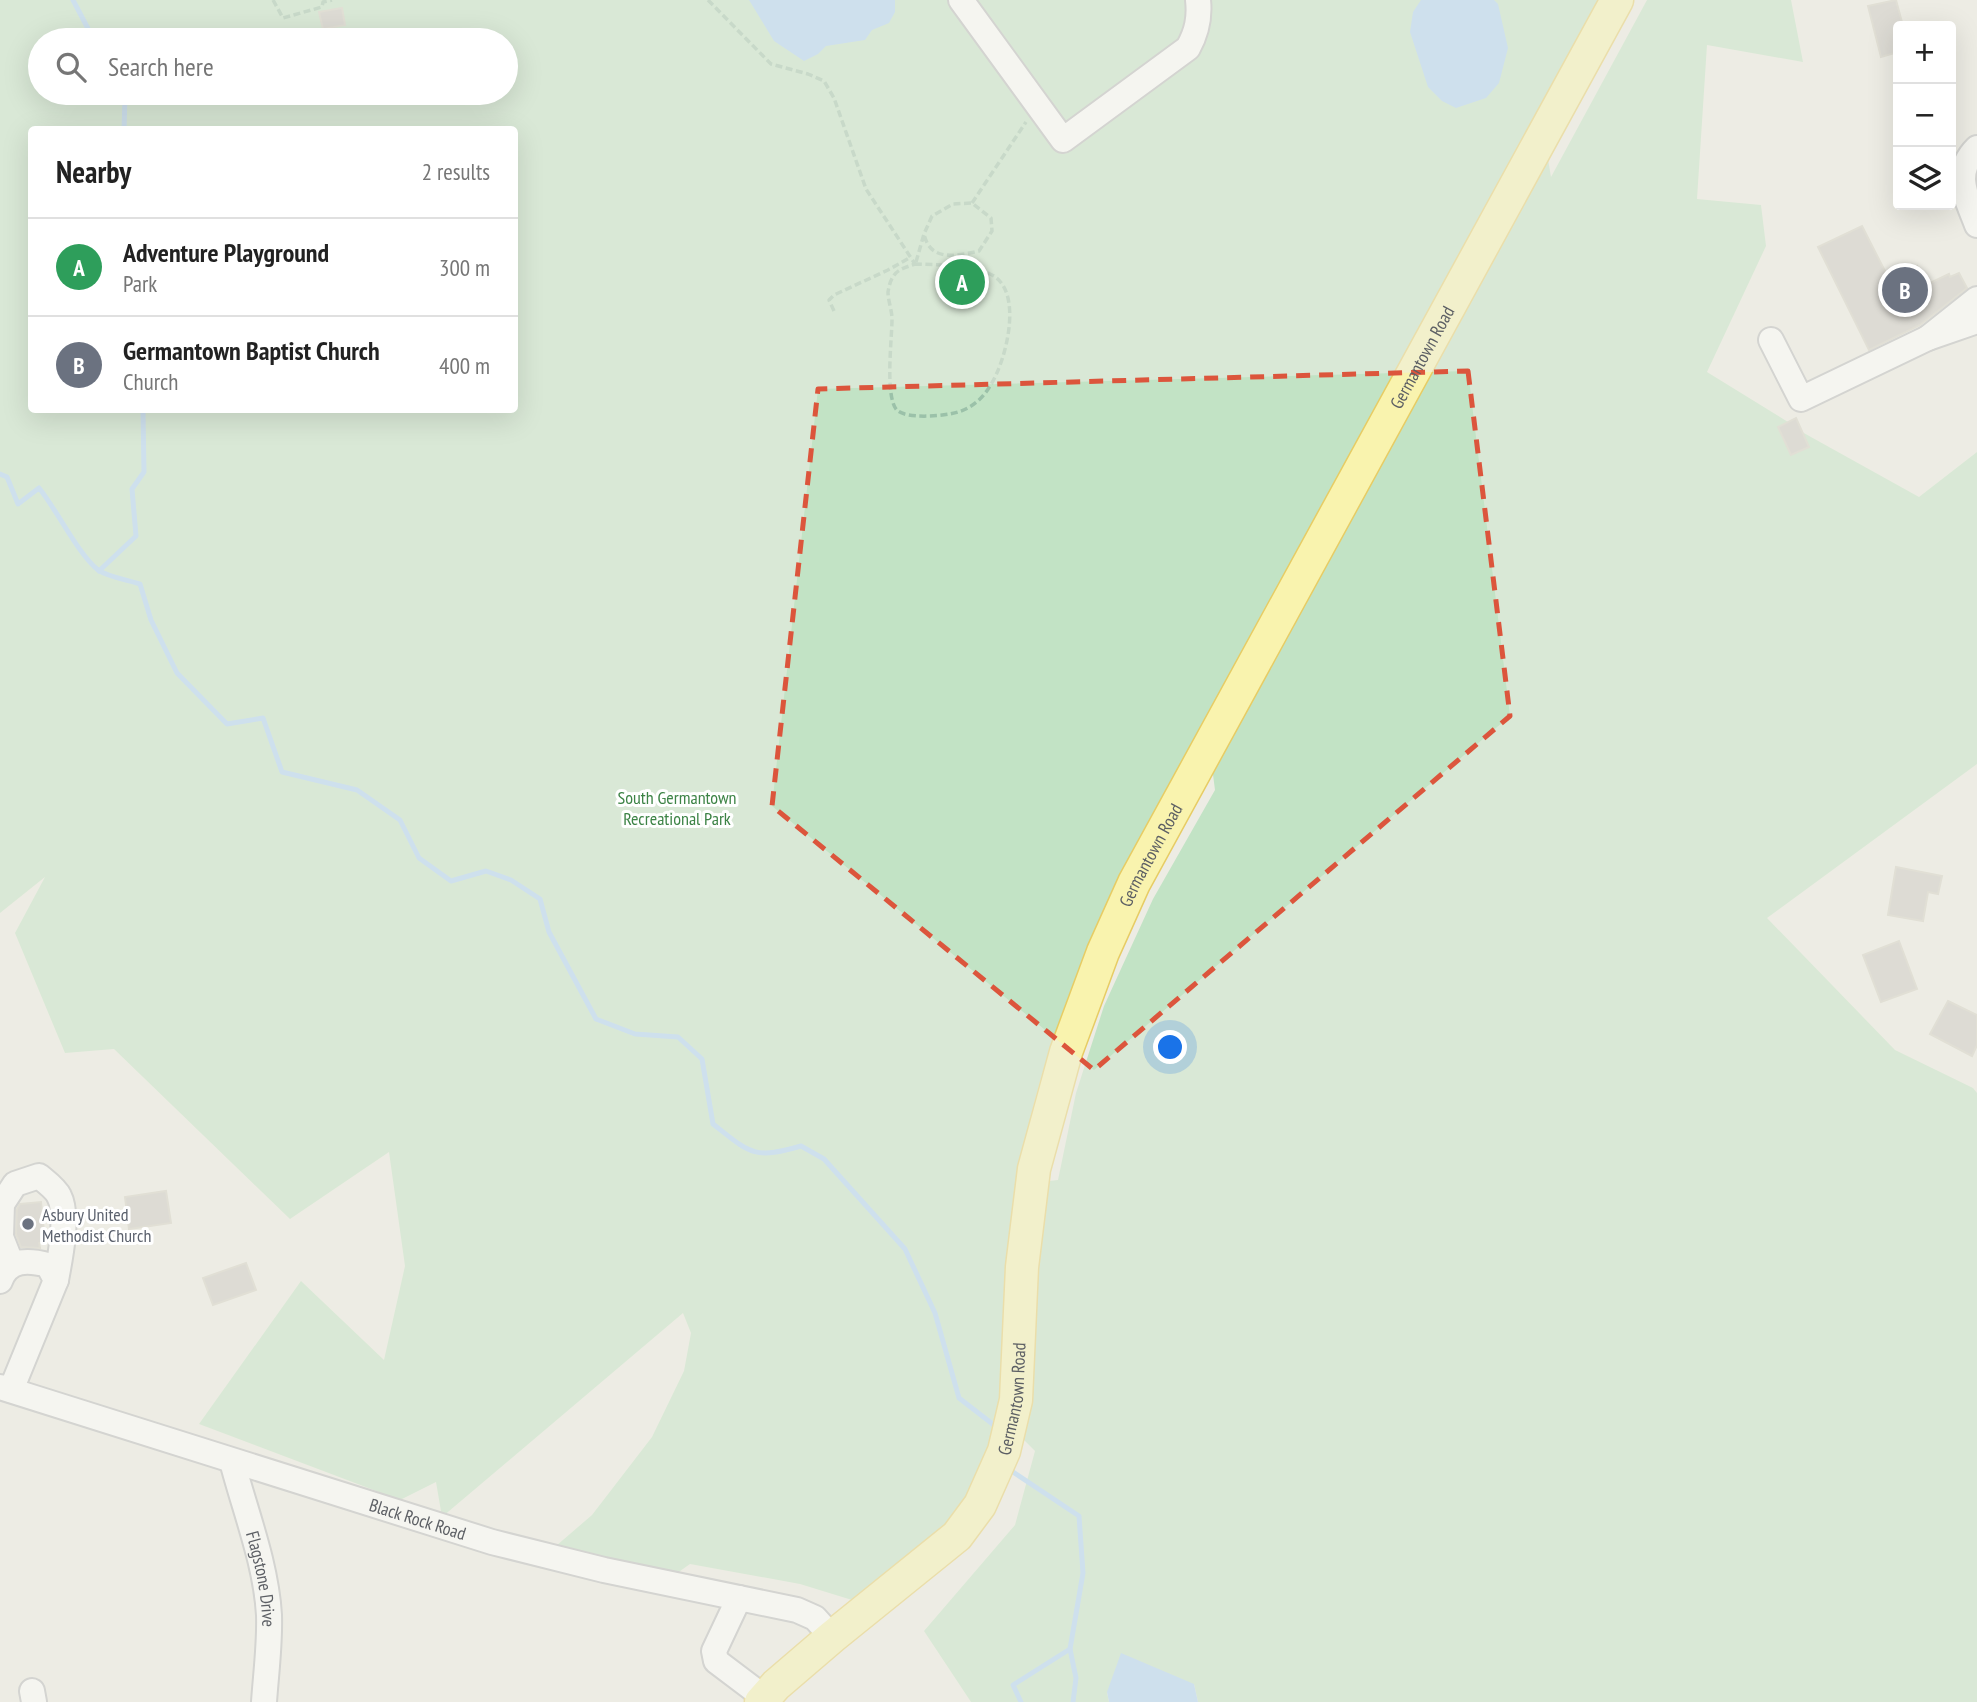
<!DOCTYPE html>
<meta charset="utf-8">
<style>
:root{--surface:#fff;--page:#f2f2f2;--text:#222;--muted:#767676;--line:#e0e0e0;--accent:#ea580c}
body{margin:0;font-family:"PT Sans Narrow",sans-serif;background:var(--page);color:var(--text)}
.controls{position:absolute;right:21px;top:21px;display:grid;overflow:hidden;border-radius:7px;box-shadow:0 7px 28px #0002}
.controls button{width:63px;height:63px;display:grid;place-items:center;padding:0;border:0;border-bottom:2px solid var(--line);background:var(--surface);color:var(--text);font:35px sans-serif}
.you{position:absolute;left:1171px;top:1048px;width:24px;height:24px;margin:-18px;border:5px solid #fff;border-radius:50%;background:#1a73e8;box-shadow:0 0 0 10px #1a73e833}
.badge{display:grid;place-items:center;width:46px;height:46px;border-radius:50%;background:var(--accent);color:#fff;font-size:23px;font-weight:700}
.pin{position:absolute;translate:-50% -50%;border:4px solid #fff;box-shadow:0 2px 7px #0006}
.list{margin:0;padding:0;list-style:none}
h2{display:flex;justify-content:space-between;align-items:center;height:91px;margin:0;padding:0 28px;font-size:30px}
h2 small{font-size:23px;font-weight:400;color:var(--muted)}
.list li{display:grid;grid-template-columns:46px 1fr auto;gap:21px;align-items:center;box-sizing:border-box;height:98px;padding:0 28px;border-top:2px solid var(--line)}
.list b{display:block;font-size:26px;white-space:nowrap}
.list p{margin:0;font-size:23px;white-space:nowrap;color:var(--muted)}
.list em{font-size:23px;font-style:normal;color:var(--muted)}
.icon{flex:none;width:38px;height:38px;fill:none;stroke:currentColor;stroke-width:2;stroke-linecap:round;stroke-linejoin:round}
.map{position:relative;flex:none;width:1977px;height:1702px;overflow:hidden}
.search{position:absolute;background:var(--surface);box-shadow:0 7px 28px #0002;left:28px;top:28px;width:490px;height:77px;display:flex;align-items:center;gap:18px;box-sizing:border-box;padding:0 24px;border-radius:38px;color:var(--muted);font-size:26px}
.panel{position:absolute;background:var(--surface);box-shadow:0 7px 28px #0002;left:28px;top:126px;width:490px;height:287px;border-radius:7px}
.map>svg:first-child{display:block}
</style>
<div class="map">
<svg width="1977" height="1702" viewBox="0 0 1977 1702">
<rect width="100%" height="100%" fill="#edece4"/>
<path fill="#c2e3c5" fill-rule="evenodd" d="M0 0H1607L1546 147 1551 177 1647 0H1791L1803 62 1707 45 1697 199 1761 205 1766 246 1707 372 1788 422 1778 427 1791 455 1809 447 1802 432 1919 497 1977 452V764L1767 918 1895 1050 1973 1088 1977 1093V1702H1198L1194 1684 1107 1692 1109 1702H971L924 1631 1015 1525 1035 1451 1003 1419C991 1445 981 1474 966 1498 938 1542 893 1569 852 1600L800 1584 690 1564 666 1581 549 1552 592 1515 652 1437 684 1371 691 1333 683 1313 442 1517 436 1482 400 1500 199 1424 301 1281 384 1360 405 1266 389 1152 290 1219 114 1049 65 1053 15 933 45 877 0 913ZM40 40H506V93H40ZM32 130H514V410H32ZM1207 728 1215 790 1153 899 1104 1006 1076 1093 1058 1180 1021 1184 1016 1190C1042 1024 1117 869 1207 728Z"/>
<g fill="#a9d0f9">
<path d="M749 0H895V12L889 23 872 30 865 40 826 46 818 54 804 61 774 41Z"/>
<path d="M1421 0H1494L1498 4 1508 48 1499 83 1486 98 1456 108 1442 101 1428 87 1410 32 1413 12Z"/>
<path d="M1121 1653 1194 1684 1198 1702H1109L1107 1692Z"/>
</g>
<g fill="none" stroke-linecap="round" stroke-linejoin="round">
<g stroke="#a9d0f9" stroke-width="5">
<path d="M73 0 94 40"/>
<path d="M122 93 125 97 124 130"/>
<path d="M0 474 7 477 18 504 39 488C57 510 78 554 98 570 108 577 128 580 140 584L151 620 177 673 227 724 263 718 282 772 357 790 400 820 419 858 451 881 486 871 511 880 540 899 549 932 596 1019 635 1034 678 1037 702 1059 713 1124C750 1153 753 1160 801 1146L824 1159 905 1249 935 1313 959 1398 999 1429"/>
<path d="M99 571 136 536 132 489 144 472 143 410"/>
<path d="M1013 1472 1079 1516 1083 1573 1070 1649 1013 1685 1021 1702"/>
<path d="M1070 1649 1076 1678 1073 1702"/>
</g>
</g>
<g fill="#c9c6c2" stroke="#d2cec3" stroke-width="2">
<path d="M1896 0 1903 26H1898V52L1881 57 1868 6Z"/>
<path d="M342 8 345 25 323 29 319 12Z"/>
<path d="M1862 226 1889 279 1917 266 1926 285 1949 274 1950 277 1959 273 1967 288 1920 325 1869 350 1818 247Z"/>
<path d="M1796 418 1809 447 1791 455 1778 427Z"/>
<path d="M1896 867 1942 876 1938 894 1928 892 1923 921 1888 915Z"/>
<path d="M1899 941 1917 989 1881 1002 1863 955Z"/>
<path d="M1948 1001 1977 1015V1045L1972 1056 1930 1034Z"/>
<path d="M166 1191 171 1223 129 1229 125 1197Z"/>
<path d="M41 1202 45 1242 39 1243 40 1248 21 1247 16 1234 17 1209 20 1204Z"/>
<path d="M246 1263 256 1290 213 1305 203 1278Z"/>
</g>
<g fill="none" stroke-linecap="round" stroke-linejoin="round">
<defs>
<g id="minor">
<path d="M961 0 1063 140 1188 48C1197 32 1200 18 1198 0"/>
<path d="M1977 148C1952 173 1966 196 1977 225"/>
<path d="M1977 299 1928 338 1977 321"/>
<path d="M1771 340 1801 399 1928 338"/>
<path d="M12 1265 1 1237 2 1204 15 1184 39 1176C45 1181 56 1189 59 1196 69 1215 60 1259 56 1280"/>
<path d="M0 1281C8 1258 29 1260 48 1265L56 1280 11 1390"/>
<path id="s1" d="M0 1387 492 1542 604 1570 797 1610 815 1618 832 1637"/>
<path id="s2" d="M232 1461C245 1511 266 1563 269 1615 270 1644 266 1673 264 1702"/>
<path d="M739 1598 714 1651 716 1661 765 1698"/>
<path d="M32 1691 34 1702"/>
</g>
<g id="major">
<path id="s3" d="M761 1702 776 1685 832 1637 957 1536 980 1505 1004 1451 1016 1400 1022 1267 1034 1169 1066 1052 1103 952 1134 883 1617 0"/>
</g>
</defs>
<use href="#minor" stroke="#b5b6ba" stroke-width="28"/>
<use href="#major" stroke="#e7cc64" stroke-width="35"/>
<g stroke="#9bc1a9" stroke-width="3.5" stroke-dasharray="7 3.5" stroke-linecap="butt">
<path d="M273 0 283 18 322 7 323 2 332 0"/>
<path d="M708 0 771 64 808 74 824 81 834 98 866 189 915 264"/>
<path d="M972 203 1026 122"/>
<path d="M916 262 924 234 932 216 953 204 972 203 991 218 992 231 979 251C956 256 930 262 924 234"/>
<path d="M915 264C939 265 967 264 990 274 1025 289 1006 362 990 386 983 398 972 408 958 412 946 416 904 420 896 409 885 394 892 338 892 319 892 310 888 301 888 292 889 287 890 281 893 277 897 269 907 267 915 264Z"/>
<path d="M834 311 829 300 834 295 888 270 911 257"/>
</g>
<use href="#minor" stroke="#fff" stroke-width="24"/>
<use href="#major" stroke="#f9f3ae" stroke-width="32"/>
</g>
<path d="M0 0H1977V1702H0ZM1468 371 1510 716 1094 1070 772 806 818 389Z" fill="#edece4" fill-opacity=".55" fill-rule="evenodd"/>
<path fill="none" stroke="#dc553c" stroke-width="5" stroke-dasharray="14 9" stroke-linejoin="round" d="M1468 371 1510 716 1094 1070 772 806 818 389Z"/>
<circle fill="#6b7280" stroke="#fff" stroke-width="2.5" cx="28" cy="1224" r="7"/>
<g text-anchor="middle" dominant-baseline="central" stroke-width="6" stroke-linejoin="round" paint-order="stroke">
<g font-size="18" fill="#5c5f64" stroke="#fff">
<text stroke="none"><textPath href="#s3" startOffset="1542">Germantown Road</textPath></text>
<text stroke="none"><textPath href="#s3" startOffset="975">Germantown Road</textPath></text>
<text stroke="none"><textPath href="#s3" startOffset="408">Germantown Road</textPath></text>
<text stroke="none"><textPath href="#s1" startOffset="438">Black Rock Road</textPath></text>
<text stroke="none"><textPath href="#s2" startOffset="122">Flagstone Drive</textPath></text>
</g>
<g font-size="18" fill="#3c8345" stroke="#fff">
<text x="677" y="797">South Germantown<tspan x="677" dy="21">Recreational Park</tspan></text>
</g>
<g font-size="18" fill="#5b616d" stroke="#fff" text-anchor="start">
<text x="42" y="1214">Asbury United<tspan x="42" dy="21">Methodist Church</tspan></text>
</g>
</g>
</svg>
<div class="controls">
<button>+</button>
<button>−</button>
<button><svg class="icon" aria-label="layers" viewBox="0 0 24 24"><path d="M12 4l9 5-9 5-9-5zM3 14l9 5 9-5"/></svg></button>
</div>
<div class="you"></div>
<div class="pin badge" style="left:962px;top:282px;background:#2e9e5b">A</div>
<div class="pin badge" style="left:1905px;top:290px;background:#6b7280">B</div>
<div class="search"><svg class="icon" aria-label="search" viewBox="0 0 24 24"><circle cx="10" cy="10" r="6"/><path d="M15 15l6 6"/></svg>Search here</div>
<section class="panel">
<h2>Nearby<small>2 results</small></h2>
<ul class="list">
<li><span class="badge" style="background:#2e9e5b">A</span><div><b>Adventure Playground</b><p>Park</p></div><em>300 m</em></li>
<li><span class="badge" style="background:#6b7280">B</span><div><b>Germantown Baptist Church</b><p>Church</p></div><em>400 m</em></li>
</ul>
</section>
</div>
